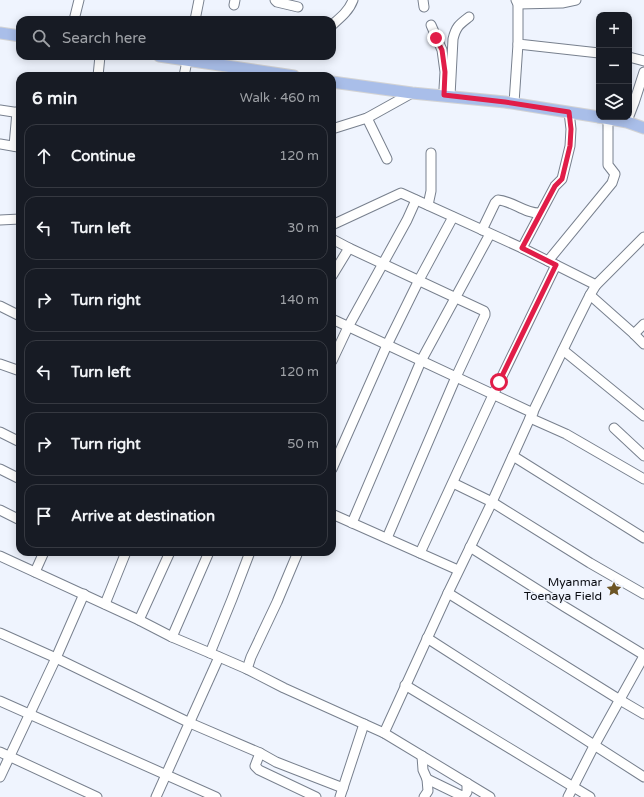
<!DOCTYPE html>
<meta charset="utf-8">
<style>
:root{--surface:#171b24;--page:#20242c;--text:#f1f3f6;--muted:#9ea1a6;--line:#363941}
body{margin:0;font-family:"Varela Round",sans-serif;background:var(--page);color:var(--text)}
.controls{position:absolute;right:12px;top:12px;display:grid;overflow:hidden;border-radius:8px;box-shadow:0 2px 10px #0003}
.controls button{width:36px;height:36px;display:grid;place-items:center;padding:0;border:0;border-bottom:1px solid var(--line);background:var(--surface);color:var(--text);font:20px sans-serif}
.stop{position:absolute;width:12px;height:12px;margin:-9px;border:3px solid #e11d48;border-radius:50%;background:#fff}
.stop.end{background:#e11d48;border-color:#fff;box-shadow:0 1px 4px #0008}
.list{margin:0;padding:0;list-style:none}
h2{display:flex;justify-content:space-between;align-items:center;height:52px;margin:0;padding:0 16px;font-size:17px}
h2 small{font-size:13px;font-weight:400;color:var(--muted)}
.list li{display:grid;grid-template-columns:26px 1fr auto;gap:12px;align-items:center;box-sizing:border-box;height:64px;margin:0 8px 8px;padding:0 8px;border:1px solid var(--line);border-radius:12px}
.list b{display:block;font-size:15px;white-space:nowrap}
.list em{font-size:13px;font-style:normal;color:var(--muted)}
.icon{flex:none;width:22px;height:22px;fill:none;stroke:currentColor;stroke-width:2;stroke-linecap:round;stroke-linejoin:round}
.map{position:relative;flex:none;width:644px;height:797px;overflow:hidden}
.search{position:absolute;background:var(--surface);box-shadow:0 2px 10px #0003;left:16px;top:16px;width:320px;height:44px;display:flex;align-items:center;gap:10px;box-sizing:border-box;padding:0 14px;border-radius:12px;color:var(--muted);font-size:15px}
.panel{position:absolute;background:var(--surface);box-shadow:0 2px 10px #0003;left:16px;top:72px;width:320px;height:484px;border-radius:12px}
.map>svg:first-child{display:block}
</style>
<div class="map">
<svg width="644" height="797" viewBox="0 0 644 797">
<rect width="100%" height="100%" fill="#eff4fe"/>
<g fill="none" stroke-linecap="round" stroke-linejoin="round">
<defs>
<g id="minor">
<path d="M275 0 277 2 298 7"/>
<path d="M423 0 424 7"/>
<path d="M516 0 518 4V44L599 53"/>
<path d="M518 4 562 3 576 0"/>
<path d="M234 5 235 0"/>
<path d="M74 20 79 0"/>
<path d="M195 20 199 0"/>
<path d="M332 25C340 18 349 11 353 0"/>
<path d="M431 25 442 50 445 72 444 89"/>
<path d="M629 57 644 61"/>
<path d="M98 76 100 56"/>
<path d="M184 76 188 56"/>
<path d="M450 96 453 39C456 26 460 24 469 17"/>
<path d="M514 103 518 44"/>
<path d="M0 110 20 113"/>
<path d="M629 116 634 103 644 72"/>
<path d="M367 118 387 159"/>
<path d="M332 129 367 118 412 93"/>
<path d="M0 144 18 147"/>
<path d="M14 146 17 112"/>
<path d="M428 205 431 191V153"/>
<path d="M0 220 20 219"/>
<path d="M332 225 401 193 522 248 596 285"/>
<path d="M482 230 495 203 498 200C513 201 525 214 540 213"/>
<path d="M332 239 349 248 332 276"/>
<path d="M349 248 484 311 485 313V315L456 377 387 538"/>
<path d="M522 248 555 186 562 179 570 146 571 129 569 112"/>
<path d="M548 261 612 183 615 174 608 165V118"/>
<path d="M590 295 634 334 644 344"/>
<path d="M0 306 20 316"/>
<path d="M332 319 533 413"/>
<path d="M634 334 644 324"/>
<path d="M563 350 644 416"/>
<path d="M332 361 348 327 407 220 416 200"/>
<path d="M0 364 20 371"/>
<path d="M530 418 566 434 644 479"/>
<path d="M614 428 644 456"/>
<path d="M0 432 20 442"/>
<path d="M513 456 644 538"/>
<path d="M0 469 20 479"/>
<path d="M332 469 387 345 419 280 453 217"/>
<path d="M453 483 492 502 590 563 644 594"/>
<path d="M0 510 20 520"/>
<path d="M332 514 458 570"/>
<path d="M352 523 421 361 490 234"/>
<path d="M470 547 565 607 644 655"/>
<path d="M420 553 493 395 556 265"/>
<path d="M0 556 139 620 172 637 210 653 247 669 284 688 384 733 490 797"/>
<path d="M35 572 44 552"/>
<path d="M448 593 620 700 644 714"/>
<path d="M105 604 126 552"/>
<path d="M139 620 170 552"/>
<path d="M0 633 56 658 190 723 260 753 276 762 343 788"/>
<path d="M172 637 209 552"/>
<path d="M427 638 644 777"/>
<path d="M210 653 232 599 250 552"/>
<path d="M247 669 251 657 277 602 298 552"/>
<path d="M405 685 590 797"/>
<path d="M0 701 216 797"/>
<path d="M384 733 448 593 492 502 530 418 574 327 590 295 596 285 644 237"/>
<path d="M0 752 97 797"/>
<path d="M260 753 255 766 259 770 316 797"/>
<path d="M422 756 423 770 427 779 428 791 424 797"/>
<path d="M0 777 56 658 84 594"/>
<path d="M427 779 462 796 465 795 467 792V783"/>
<path d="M156 797 219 657"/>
<path d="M340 797 364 724"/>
<path d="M568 797 594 746 644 656"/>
</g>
<g id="major">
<path d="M0 33 20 36"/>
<path d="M159 56 294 76"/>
<path d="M332 82 412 93 505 102 599 117"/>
<path d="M599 117 627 122 644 128"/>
</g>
</defs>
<use href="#minor" stroke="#78808e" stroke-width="11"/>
<use href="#major" stroke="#d3d3d4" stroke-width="13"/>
<use href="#minor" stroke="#fff" stroke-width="9"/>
<use href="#major" stroke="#a9bee9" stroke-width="11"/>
</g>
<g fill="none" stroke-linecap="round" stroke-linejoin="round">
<path stroke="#e11d48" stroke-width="5" d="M436 38 442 50 445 72 444 95 505 102 569 112 571 129 570 146 562 179 555 186 522 248 556 265 499 382"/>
</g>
<defs>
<symbol id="sight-bare" viewBox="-9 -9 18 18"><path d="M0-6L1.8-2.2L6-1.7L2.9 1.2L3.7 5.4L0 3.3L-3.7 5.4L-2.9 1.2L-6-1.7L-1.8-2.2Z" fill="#6c5525" stroke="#eff4fe" stroke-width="2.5" paint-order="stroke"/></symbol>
</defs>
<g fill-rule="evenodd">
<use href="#sight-bare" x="603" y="578" width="22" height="22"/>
</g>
<g text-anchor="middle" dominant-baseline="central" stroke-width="3" stroke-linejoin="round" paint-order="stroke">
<g font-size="12" fill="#0a0c12" stroke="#eff4fe" text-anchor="end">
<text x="602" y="582">Myanmar<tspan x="602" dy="14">Toenaya Field</tspan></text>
</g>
</g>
</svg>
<div class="controls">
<button>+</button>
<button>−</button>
<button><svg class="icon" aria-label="layers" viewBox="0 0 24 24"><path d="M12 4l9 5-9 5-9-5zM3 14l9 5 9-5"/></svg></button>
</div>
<div class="stop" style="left:499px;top:382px"></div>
<div class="stop end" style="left:436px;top:38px"></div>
<div class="search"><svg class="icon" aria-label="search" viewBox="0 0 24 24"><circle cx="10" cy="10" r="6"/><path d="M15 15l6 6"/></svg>Search here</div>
<section class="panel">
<h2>6 min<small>Walk · 460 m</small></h2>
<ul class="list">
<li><svg class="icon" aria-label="ahead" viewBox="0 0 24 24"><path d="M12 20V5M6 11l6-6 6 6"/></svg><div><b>Continue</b></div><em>120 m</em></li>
<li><svg class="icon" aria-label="left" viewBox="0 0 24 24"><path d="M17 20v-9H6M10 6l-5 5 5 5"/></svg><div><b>Turn left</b></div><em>30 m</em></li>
<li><svg class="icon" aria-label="right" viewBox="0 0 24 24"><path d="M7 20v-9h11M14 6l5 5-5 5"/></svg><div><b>Turn right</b></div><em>140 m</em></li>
<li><svg class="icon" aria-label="left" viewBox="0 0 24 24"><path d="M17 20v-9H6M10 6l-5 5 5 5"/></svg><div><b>Turn left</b></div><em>120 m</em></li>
<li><svg class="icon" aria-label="right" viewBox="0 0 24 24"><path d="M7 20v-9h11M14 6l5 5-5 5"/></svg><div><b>Turn right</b></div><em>50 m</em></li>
<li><svg class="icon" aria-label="arrive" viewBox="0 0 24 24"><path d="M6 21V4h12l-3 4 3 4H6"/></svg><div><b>Arrive at destination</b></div></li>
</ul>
</section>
</div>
